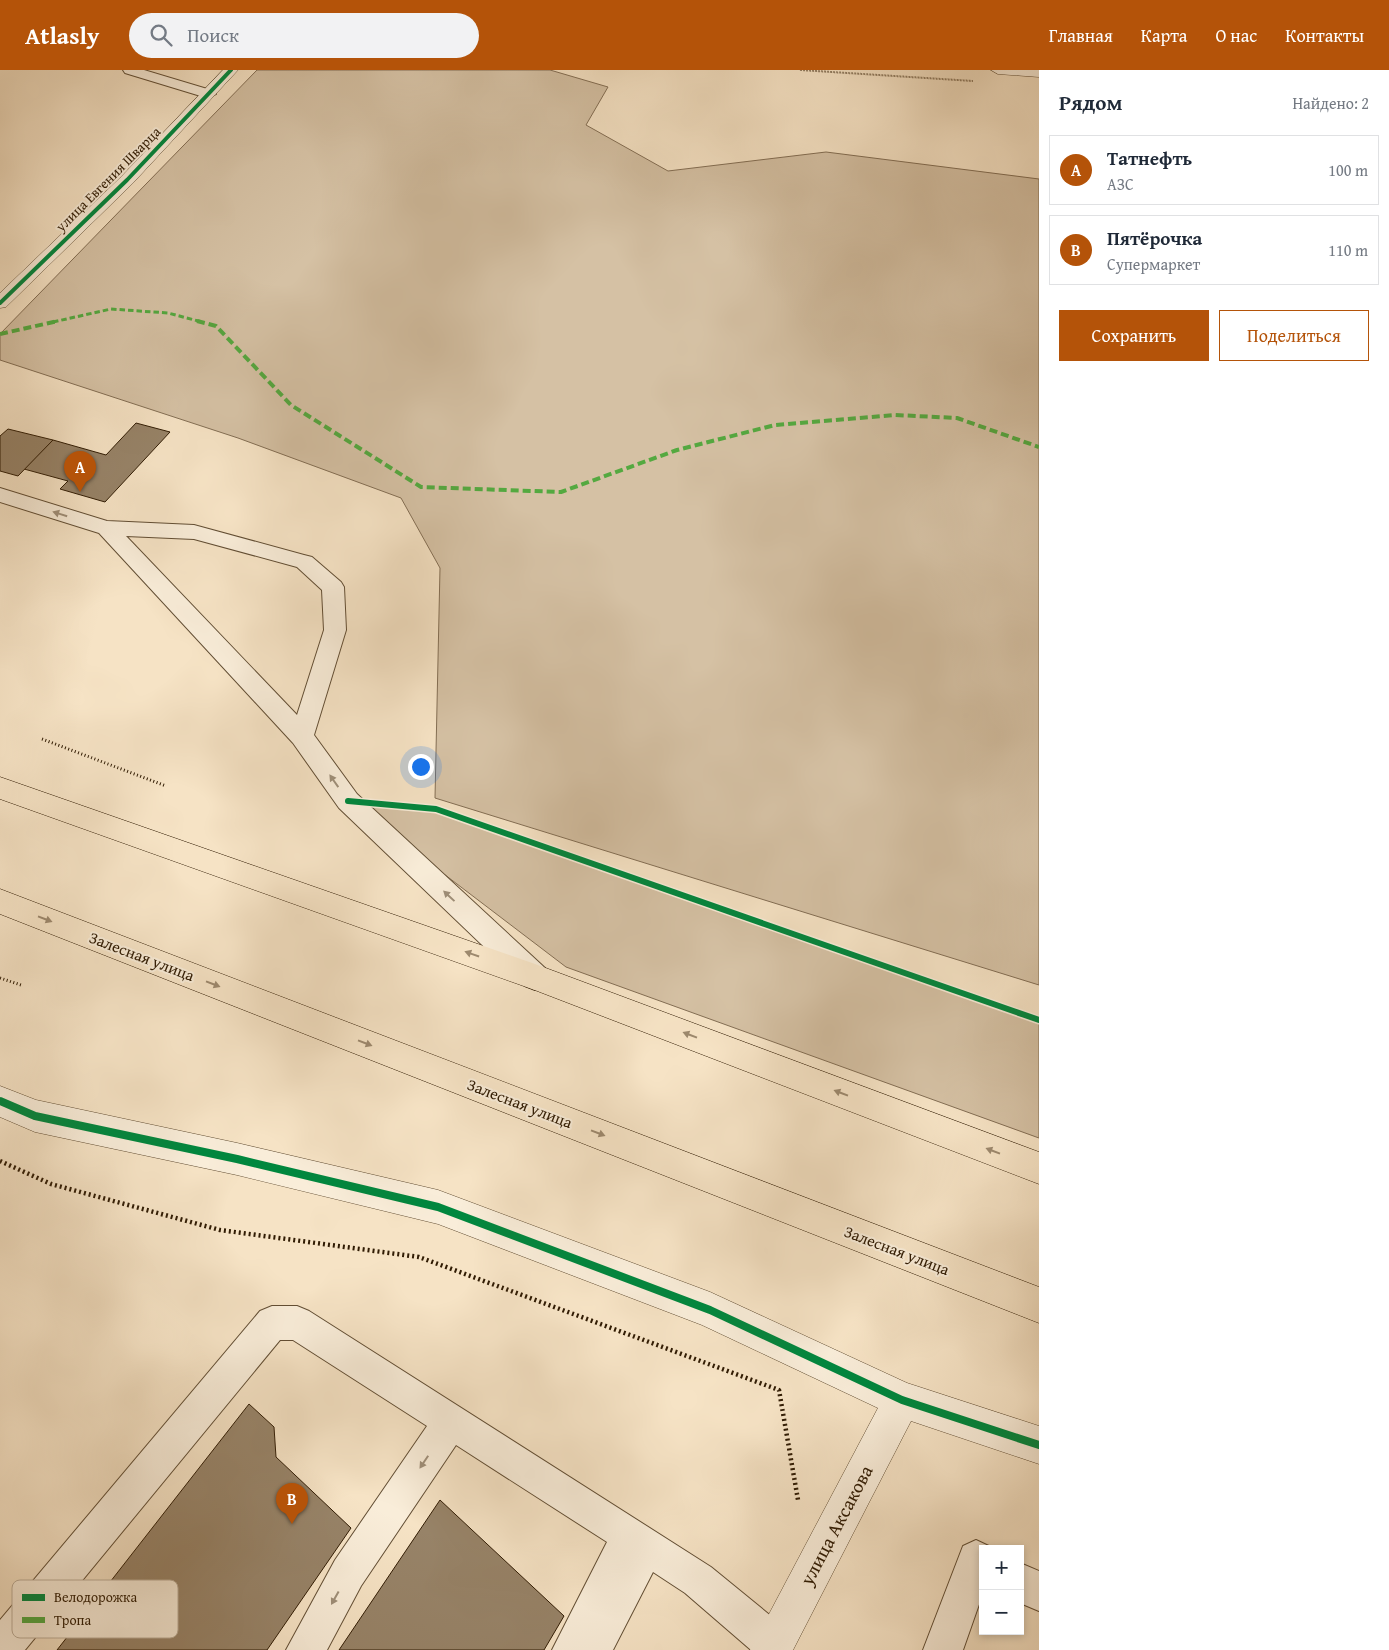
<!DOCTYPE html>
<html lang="ru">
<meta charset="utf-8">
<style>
:root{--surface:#fff;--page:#f2f2f3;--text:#1f2937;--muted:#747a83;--line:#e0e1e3;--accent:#b45309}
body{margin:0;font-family:"Gentium Book Plus",serif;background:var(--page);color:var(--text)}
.controls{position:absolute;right:15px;bottom:15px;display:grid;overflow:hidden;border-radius:0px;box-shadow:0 2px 8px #0003}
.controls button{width:45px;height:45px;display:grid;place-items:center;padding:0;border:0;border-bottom:1px solid var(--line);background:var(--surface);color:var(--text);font:25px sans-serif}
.you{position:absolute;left:420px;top:696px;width:18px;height:18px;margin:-12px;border:4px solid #fff;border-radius:50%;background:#1a73e8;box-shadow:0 0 0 8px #1a73e833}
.badge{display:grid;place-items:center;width:32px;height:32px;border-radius:50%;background:var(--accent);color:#fff;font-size:16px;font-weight:700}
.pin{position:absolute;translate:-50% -41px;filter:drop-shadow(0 1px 2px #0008)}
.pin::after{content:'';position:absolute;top:26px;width:18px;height:15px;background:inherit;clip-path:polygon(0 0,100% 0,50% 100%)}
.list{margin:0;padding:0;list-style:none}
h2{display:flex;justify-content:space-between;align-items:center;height:65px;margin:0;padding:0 20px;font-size:21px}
h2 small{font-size:16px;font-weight:400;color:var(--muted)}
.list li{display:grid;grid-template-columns:32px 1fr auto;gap:15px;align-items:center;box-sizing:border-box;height:70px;margin:0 10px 10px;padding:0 10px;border:1px solid var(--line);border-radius:0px}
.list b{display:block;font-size:19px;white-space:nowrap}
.list p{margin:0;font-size:16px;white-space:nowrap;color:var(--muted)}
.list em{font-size:16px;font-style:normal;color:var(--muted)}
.actions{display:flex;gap:10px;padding:15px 20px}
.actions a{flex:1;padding:11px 0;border:1px solid var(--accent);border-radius:0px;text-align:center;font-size:18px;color:var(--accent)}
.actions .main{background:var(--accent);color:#fff}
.icon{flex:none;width:28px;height:28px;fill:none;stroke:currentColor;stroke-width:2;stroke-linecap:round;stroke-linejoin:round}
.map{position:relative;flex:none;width:1039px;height:1580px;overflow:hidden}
header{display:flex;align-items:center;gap:30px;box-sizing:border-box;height:70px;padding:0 25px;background:var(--accent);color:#fff}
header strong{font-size:24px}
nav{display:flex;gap:28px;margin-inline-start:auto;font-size:18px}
.search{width:350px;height:45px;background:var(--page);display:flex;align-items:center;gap:12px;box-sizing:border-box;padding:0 18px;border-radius:28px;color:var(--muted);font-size:19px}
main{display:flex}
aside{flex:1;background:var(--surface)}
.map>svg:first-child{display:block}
</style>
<header>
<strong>Atlasly</strong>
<div class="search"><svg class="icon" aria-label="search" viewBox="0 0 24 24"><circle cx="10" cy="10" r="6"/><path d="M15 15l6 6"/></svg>Поиск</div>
<nav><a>Главная</a><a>Карта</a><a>О нас</a><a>Контакты</a></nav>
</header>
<main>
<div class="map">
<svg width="1039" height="1580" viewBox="0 0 1039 1580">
<rect width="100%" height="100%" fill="#f6e3c5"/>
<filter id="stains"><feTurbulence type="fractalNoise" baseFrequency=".004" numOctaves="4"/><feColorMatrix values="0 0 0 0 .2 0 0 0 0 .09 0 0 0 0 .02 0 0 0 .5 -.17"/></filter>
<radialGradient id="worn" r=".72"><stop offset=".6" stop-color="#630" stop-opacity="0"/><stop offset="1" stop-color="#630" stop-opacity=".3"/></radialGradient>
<g fill="#d5c1a4" stroke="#836e54">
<path d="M257 0H550L608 17 586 55 668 101 826 82 1039 109V915L435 728 440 498 401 428 238 368 0 290V264Z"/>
<path d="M348 731 436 739 1039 950V1068L566 897Z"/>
</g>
<g fill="#978368" stroke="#311c04">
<path d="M136 353 170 362 105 432 60 419 68 411 24 399 53 370 106 385Z"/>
<path d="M8 359 53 370 18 406 0 401V366Z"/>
<path d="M249 1334 274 1357 276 1387 351 1458 267 1580H57Z"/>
<path d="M440 1430 564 1546 544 1580H339Z"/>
</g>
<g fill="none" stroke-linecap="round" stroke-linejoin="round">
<defs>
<g id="service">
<path d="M123 0H144L214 21 216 24 209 28 204 27 125 3Z"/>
<path d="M0 418 107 451 194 455 304 485 312 487 341 512 344 517 346 560 314 665 357 724 545 898 549 907 545 916 535 920 525 916 339 738 293 673 99 463 0 432ZM126 466 194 469 297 497 322 520 324 560 297 645Z"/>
<path d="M272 1236H297L309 1241 711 1497 788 1560 794 1574 791 1580H751L685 1523 653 1502 613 1580H552L607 1472 456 1375 361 1516 327 1580H286L335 1490 427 1356 293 1270H280L25 1580H0V1550L260 1241Z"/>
<path d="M976 1470 995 1479H983V1523L963 1580H923L963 1476Z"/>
<path d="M1020 1493 1039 1501V1541L1020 1533Z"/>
</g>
<g id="minor">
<path d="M223 0H238L133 113 6 237 0 238V223L121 107Z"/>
<path d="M991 0H1039V7L998 4Z"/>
<path d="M0 1016 36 1030 237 1073 438 1120 710 1222 907 1313 1039 1356V1394L911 1351 793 1580H750L878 1338 702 1255 438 1154 237 1105 35 1062 0 1047Z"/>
</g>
<g id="primary">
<path d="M0 707 535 894 1039 1082V1114L532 919 0 729Z"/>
<path d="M0 819 1039 1217V1253L0 844Z"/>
</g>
</defs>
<use href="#service" stroke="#624e34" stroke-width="2"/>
<use href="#minor" stroke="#624e34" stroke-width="1"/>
<use href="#primary" stroke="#311c04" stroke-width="1"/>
<path stroke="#311c04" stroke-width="2" stroke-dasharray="0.5 1" stroke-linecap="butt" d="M800 0 973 11"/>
<g stroke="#311c04" stroke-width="3" stroke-dasharray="1 2.5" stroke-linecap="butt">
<path d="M42 669 166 716"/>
<path d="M0 908 21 915"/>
</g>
<path stroke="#311c04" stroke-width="4.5" stroke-dasharray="2 3" stroke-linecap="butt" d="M0 1091 51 1114 220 1160 419 1187 779 1320 798 1430"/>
<use href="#service" fill="#f9edd9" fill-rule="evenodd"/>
<use href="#minor" fill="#f9edd9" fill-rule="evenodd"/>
<use href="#primary" fill="#f6e3c5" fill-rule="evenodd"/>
<path stroke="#54a940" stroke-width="3" stroke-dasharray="5.5 3" stroke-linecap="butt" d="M53 252 111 239 168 243 202 252"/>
<g stroke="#54a940" stroke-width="4" stroke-dasharray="8 4" stroke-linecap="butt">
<path d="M197 251 216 256 291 335 421 417 561 422 677 380 775 355 895 345 957 348 1039 377"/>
<path d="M0 264 58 251"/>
</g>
<defs>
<path id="cycleway-far2" d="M0 233 127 110 231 0"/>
<path id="cycleway-far1" d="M348 731 436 739 1039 950"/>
<path id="cycleway" d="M0 1031 35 1046 237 1089 438 1137 710 1240 902 1330 1039 1375"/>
</defs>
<use href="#cycleway-far2" stroke="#f9edd9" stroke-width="5.5"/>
<use href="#cycleway-far1" stroke="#f9edd9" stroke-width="9"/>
<use href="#cycleway" stroke="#f9edd9" stroke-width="11"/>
<use href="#cycleway-far2" stroke="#00873e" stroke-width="4"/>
<use href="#cycleway-far1" stroke="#00873e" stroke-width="6"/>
<use href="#cycleway" stroke="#00873e" stroke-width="8"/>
</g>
<defs><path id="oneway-solid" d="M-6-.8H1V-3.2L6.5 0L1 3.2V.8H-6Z" transform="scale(1.25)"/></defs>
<g fill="#9f8f79">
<use href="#oneway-solid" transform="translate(60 444) rotate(-163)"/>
<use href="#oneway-solid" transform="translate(334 711) rotate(-125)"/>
<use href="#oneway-solid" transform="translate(449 826) rotate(-137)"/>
<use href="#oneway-solid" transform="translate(424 1392) rotate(124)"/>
<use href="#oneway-solid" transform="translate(335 1528) rotate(119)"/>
</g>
<g fill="#9d896e">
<use href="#oneway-solid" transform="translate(45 849) rotate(21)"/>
<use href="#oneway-solid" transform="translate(472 884) rotate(-161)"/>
<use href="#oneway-solid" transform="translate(213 914) rotate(21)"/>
<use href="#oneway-solid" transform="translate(690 965) rotate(-159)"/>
<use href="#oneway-solid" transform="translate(365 973) rotate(21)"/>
<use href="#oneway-solid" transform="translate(841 1023) rotate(-159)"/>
<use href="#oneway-solid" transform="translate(598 1063) rotate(21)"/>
<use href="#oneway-solid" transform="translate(993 1081) rotate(-159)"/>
</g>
<g text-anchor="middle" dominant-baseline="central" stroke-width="4" stroke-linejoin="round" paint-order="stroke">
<g font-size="14" fill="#311c04" stroke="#f9edd9">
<text transform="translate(108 109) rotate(-45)">улица Евгения Шварца</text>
</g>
<g font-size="16" fill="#311c04" stroke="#f9edd9">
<text transform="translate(142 886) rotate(21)">Залесная улица</text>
<text transform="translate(520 1033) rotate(21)">Залесная улица</text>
<text transform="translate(897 1180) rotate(21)">Залесная улица</text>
</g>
<g font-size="19" fill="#311c04" stroke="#f9edd9">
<text transform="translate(836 1455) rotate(-62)">улица Аксакова</text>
</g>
</g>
<rect x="12" y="1510" width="166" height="58" rx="8" fill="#f9edd9" stroke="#bdae99" stroke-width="1"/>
<rect x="22" y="1524" width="23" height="7" fill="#00873e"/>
<rect x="22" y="1547" width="23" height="6" fill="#54a940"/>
<g font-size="14" fill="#311c04">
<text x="54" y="1532">Велодорожка</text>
<text x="54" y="1555">Тропа</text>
</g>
<rect width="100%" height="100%" filter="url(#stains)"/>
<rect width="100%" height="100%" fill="url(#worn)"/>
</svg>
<div class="controls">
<button>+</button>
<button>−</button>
</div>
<div class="you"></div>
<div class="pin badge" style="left:80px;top:422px">A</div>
<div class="pin badge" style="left:292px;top:1454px">B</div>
</div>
<aside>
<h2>Рядом<small>Найдено: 2</small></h2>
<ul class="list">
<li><span class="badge">A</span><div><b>Татнефть</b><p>АЗС</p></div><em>100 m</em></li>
<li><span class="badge">B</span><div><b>Пятёрочка</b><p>Супермаркет</p></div><em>110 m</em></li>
</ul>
<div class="actions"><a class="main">Сохранить</a><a>Поделиться</a></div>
</aside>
</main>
